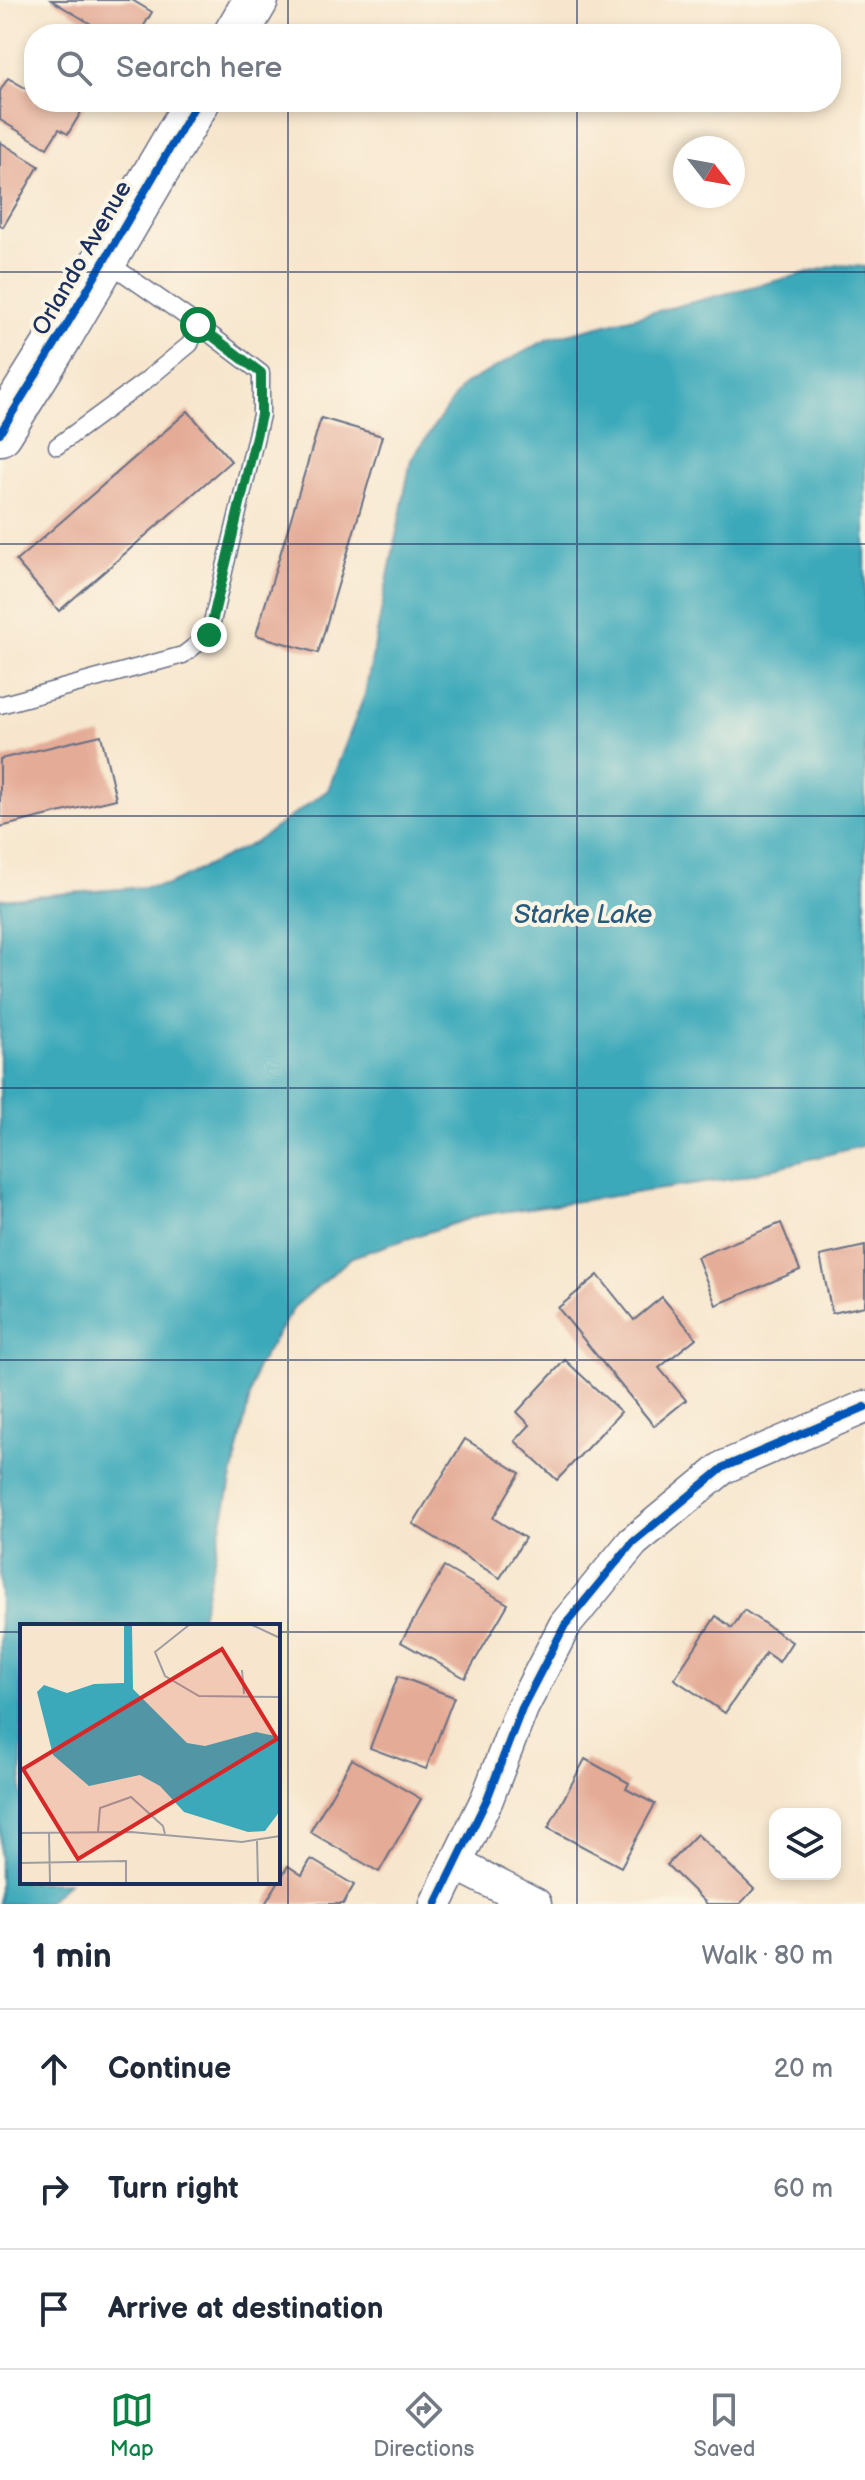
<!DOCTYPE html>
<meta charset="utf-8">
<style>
:root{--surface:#fff;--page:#f6f6f7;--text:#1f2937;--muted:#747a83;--line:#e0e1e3;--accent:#0b8043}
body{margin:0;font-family:"Balsamiq Sans",sans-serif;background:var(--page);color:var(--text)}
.controls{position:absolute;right:24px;bottom:24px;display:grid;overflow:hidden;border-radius:16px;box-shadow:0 4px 12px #0003}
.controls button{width:72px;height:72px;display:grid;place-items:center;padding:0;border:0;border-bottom:2px solid var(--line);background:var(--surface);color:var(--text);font:40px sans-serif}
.compass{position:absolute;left:673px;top:136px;width:72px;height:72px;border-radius:50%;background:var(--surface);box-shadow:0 4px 12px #0003;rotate:121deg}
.stop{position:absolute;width:24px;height:24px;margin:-18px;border:6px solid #0b8043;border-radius:50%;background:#fff}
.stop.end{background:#0b8043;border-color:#fff;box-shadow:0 2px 8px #0008}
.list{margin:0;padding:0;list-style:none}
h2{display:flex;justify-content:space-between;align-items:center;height:104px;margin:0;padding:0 32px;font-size:34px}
h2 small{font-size:26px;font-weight:400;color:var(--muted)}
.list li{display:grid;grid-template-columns:52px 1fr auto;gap:24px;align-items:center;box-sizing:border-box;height:120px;padding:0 32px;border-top:2px solid var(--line)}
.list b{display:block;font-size:30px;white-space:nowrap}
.list em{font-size:26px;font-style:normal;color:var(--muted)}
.icon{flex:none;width:44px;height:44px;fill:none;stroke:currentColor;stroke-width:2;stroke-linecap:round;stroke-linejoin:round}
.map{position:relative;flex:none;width:865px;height:1904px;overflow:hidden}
.search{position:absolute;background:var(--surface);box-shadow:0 4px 12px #0003;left:24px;right:24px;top:24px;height:88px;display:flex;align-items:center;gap:20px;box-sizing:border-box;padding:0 28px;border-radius:32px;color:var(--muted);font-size:30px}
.sheet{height:464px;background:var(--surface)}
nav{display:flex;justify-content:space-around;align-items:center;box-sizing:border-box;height:112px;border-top:2px solid var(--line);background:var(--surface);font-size:22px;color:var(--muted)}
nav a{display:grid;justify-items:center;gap:4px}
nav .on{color:var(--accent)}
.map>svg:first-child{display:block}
</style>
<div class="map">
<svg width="865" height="1904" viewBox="0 0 865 1904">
<rect width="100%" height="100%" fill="#fcf5e5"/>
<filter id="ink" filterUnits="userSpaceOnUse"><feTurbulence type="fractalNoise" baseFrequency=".0125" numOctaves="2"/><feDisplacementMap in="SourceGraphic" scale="16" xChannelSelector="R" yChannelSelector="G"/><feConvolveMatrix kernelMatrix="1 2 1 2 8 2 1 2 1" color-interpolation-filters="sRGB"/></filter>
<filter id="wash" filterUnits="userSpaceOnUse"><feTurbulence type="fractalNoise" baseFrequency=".006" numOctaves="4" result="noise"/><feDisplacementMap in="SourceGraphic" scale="32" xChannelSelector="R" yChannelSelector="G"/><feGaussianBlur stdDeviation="1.8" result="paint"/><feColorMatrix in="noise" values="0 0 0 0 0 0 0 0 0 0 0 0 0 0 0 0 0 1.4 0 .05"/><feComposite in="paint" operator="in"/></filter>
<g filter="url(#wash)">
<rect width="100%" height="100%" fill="#f7e6cd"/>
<path fill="#3ba9ba" stroke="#2b6c8c" stroke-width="2" d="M838 265 865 267V1145L732 1179 480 1215 352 1257 294 1307 256 1369 199 1626H22V1882H69L45 1904H0V899L168 885 254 843 328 790 365 694 411 460 463 385 548 339Z"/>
<g id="blocks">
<g fill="#e4ab96">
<path d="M51 0H132L152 12 139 34H85L91 24Z"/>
<path d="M34 77V102H87L68 134 59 129 47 148 0 120V91L8 78 27 89Z"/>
<path d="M0 142 39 166 3 227 0 225Z"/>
<path d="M188 411 231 461 59 611 16 561Z"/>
<path d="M321 418 382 436 318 653 256 635Z"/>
<path d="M101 735 116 799 0 827V759Z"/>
<path d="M781 1223 800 1270 716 1305 697 1257Z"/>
<path d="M865 1246V1306L832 1313 820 1256Z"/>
<path d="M598 1275 634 1320 662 1297 696 1338 659 1368 686 1400 654 1426 558 1308Z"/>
<path d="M565 1360 621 1412 557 1480 515 1441 530 1425 517 1412Z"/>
<path d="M465 1439 520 1473 493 1518 525 1538 500 1578 413 1524Z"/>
<path d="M444 1567 508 1604 465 1678 401 1642Z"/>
<path d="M744 1610 792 1642 779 1662 766 1653 725 1713 674 1679 716 1616 732 1628Z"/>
<path d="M398 1676 454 1697 426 1769 370 1748Z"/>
<path d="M352 1759 421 1799 379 1872 310 1832Z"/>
<path d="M585 1759 629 1783 626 1789 655 1804 621 1867 548 1828Z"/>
<path d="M697 1834 754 1889 740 1904H707L667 1865Z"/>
<path d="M311 1859 354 1885 343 1904H265L288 1866 302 1875Z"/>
</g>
</g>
</g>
<g filter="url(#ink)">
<use href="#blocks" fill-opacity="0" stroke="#686f85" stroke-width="2"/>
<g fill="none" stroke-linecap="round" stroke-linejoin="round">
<defs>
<g id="lane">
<path d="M57 446 144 382 190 344 198 325"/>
<path d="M0 705 183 655 209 635 261 415V373L198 325 106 261"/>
</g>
<g id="street">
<path d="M456 1864 535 1904"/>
<path d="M436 1904 487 1799 522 1708 565 1625 633 1542 724 1467 865 1407"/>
</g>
<g id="secondary">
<path d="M236 34 256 0"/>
<path d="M0 433 59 338 197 102"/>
</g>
</defs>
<use href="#lane" stroke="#686f85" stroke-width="19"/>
<use href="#street" stroke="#686f85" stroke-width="35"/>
<use href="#secondary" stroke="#686f85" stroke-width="47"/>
<use href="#lane" stroke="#fff" stroke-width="16"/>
<use href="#street" stroke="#fff" stroke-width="32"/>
<use href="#secondary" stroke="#fff" stroke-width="44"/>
<defs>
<g id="cycleway">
<path d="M0 433 59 338 197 102"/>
<path d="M436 1904 487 1799 522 1708 565 1625 633 1542 724 1467 865 1407"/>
</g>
</defs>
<use href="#cycleway" stroke="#fcf5e5" stroke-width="13"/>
<use href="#cycleway" stroke="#0057b8" stroke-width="8"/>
</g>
</g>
<g fill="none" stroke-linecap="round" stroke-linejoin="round" filter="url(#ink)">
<path stroke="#0b8043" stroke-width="10" d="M198 325 261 373V415L209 635"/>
</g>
<path fill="none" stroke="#1b2f5e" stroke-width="2" stroke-opacity="0.55" d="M288 0V34M577 0V34M288 102V1904M577 102V1904M0 272H865M0 544H865M0 816H865M0 1088H865M0 1360H865M0 1632H22M278 1632H865"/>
<g text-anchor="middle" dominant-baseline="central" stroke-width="8" stroke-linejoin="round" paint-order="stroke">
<g font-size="24" fill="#1b2f5e" stroke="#fcf5e5">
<text transform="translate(82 258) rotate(-60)">Orlando Avenue</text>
</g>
<g font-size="26" font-style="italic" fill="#265a7e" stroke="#fcf5e5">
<text x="583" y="915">Starke Lake</text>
</g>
</g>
<g transform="translate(20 1624)">
<rect width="260" height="260" fill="#f7e6cd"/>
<path d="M104 1H112L113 65 167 119 185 122 236 108 260 113V187L245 207 228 208 164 188 140 162 120 151 69 162 33 131 17 68 24 61 47 69 74 60 104 59Z" fill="#3ba9ba"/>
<path fill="none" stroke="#9f9da1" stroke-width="2" d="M169 1 135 28 145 52 179 72 260 73M232 1 260 14M222 46 224 70M29 208 30 259M78 208 80 184 111 173 143 202 145 210M0 209 111 208 222 218 260 212M237 217 238 259M0 239 106 237V259"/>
<path fill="#d62828" fill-opacity="0.15" stroke="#d62828" stroke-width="4" d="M202 25 257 115 58 235 3 145Z"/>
<rect width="260" height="260" fill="none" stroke="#1b2f5e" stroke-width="4"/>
</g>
</svg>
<div class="controls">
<button><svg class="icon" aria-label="layers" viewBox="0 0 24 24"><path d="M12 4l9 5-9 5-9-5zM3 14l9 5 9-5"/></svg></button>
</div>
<svg class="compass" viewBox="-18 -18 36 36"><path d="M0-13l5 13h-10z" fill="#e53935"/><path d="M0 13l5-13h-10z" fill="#747a83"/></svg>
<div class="stop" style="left:198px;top:325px"></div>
<div class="stop end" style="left:209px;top:635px"></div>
<div class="search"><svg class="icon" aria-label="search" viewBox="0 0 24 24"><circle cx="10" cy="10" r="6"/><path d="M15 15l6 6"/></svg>Search here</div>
</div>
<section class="sheet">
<h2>1 min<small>Walk · 80 m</small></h2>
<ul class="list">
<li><svg class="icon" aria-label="ahead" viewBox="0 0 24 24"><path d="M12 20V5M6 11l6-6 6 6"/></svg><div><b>Continue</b></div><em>20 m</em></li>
<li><svg class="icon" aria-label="right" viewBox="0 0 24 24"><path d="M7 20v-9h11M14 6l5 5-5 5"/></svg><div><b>Turn right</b></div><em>60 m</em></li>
<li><svg class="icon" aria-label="arrive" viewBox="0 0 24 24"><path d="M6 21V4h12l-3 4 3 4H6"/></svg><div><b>Arrive at destination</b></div></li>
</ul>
</section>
<nav>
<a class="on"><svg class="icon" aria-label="map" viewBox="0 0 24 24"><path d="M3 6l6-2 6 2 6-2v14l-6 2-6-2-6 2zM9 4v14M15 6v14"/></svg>Map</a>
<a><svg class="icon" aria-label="directions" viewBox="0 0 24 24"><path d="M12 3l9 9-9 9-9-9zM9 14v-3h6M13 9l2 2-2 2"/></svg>Directions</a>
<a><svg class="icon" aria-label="saved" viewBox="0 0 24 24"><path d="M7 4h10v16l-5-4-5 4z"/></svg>Saved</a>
</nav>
